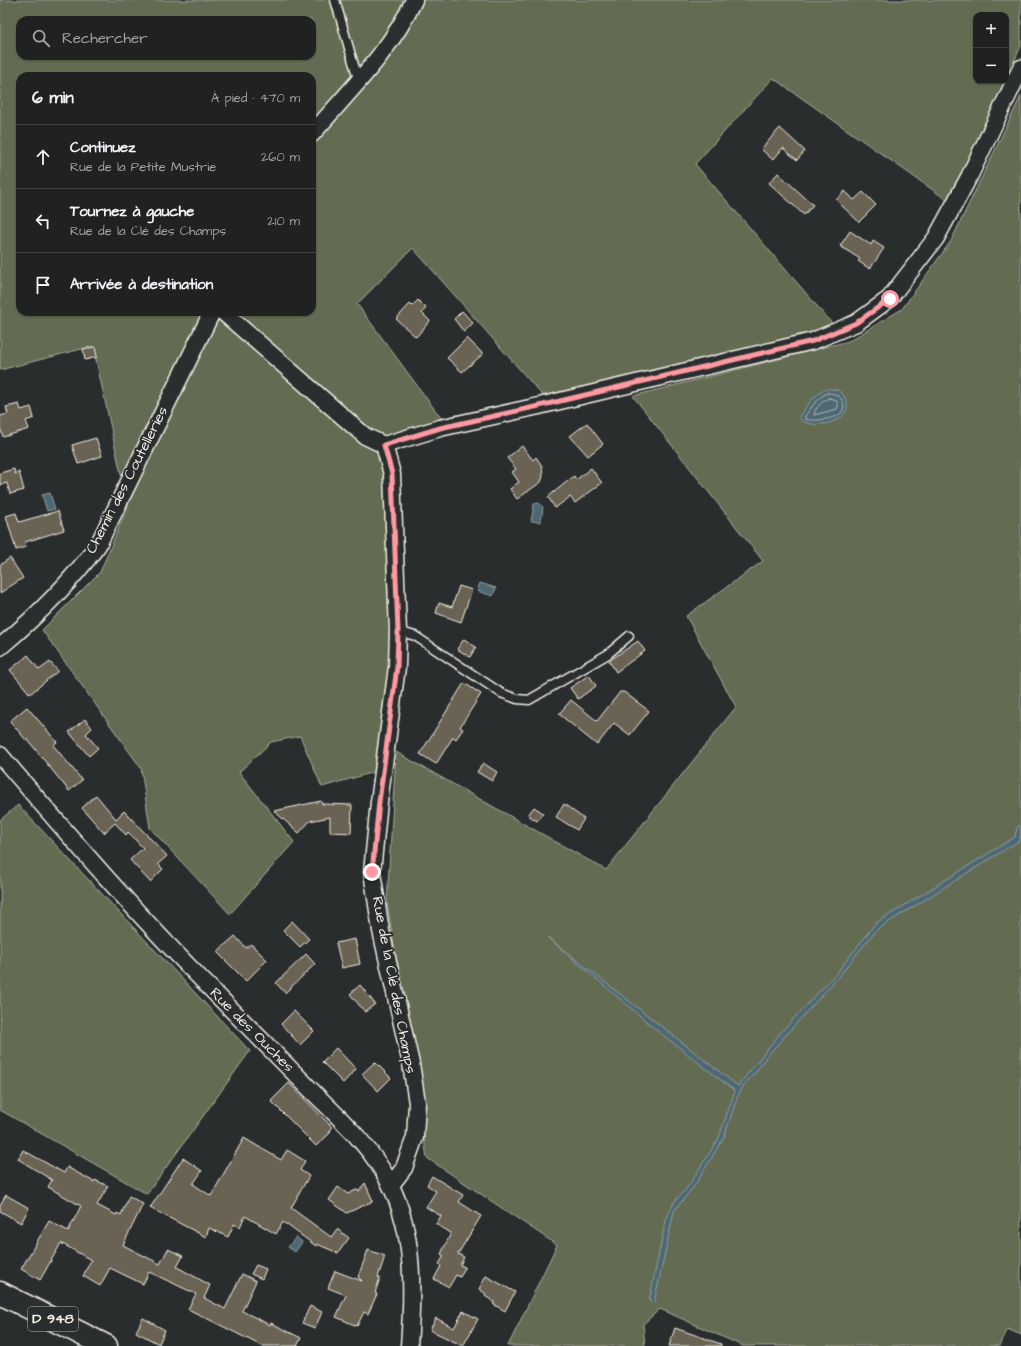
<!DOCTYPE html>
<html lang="fr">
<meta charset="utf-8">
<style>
:root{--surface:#202222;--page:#282a2a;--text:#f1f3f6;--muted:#a2a4a5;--line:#3d3f40}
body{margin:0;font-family:"Architects Daughter",sans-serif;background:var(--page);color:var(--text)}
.controls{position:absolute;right:12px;top:12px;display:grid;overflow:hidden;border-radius:8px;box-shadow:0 1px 3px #0004}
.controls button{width:36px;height:36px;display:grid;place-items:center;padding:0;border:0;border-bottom:1px solid var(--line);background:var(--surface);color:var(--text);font:20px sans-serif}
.stop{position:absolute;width:12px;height:12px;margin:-9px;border:3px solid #ff9aa2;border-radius:50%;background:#fff}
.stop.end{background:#ff9aa2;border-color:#fff;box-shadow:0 1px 4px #0008}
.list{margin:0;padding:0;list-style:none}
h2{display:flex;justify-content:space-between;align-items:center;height:52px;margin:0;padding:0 16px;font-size:17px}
h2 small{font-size:13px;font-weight:400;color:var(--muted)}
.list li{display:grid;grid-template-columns:26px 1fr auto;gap:12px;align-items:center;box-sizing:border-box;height:64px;padding:0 16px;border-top:1px solid var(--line)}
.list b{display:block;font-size:15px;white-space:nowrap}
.list p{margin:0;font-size:13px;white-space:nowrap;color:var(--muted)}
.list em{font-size:13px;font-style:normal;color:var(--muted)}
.icon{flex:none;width:22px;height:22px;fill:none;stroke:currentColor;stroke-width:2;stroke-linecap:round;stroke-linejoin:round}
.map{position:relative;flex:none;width:1021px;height:1346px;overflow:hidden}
.search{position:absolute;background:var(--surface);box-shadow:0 1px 3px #0004;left:16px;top:16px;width:300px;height:44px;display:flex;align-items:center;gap:10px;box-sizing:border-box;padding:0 14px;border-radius:12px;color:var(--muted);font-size:15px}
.panel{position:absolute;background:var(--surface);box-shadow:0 1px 3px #0004;left:16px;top:72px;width:300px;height:244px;border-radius:12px}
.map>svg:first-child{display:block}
</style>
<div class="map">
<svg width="1021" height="1346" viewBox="0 0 1021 1346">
<rect width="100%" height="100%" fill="#2a2d2e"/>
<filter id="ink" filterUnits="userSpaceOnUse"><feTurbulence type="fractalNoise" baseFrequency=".025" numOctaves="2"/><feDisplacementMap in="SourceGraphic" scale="8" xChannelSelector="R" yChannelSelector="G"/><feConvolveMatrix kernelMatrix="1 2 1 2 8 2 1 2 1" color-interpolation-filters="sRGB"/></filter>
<g filter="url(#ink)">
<g fill="#636c52" stroke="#acae9d" fill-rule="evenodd">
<path d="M0 0H1021V46L1006 79V15H976V81H1005L950 202 773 78 695 164 835 327 543 396 413 248 357 304 441 418 387 456 395 621 374 772 322 787 300 736 271 742 239 772 294 842 230 914 150 828 141 768 42 630 100 572 128 506 93 346 0 370ZM20 20H312V56H20ZM20 76H312V312H20Z"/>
<path d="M1021 96V1335L1007 1329 999 1346H743L660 1309 643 1324 645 1346H508L557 1245 427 1158 387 902 396 752 606 870 736 707 686 616 763 561 633 396 849 341 902 309 951 241Z"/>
<path d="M18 805 250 1051 147 1194 0 1110V820Z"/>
</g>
<g fill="#4e6773" stroke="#909ea2">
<path d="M827 389C835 389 841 390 845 398 858 423 807 432 799 417 807 406 814 394 827 389Z"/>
<path d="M50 493 55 509 47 511 42 495Z"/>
<path d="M539 503 543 507 541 522 531 521 534 504Z"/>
<path d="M480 583 496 588 493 596 477 591Z"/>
<path d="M1021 824 1020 839 1017 842 876 930 839 976 766 1057 757 1070 742 1088 737 1098 724 1137 695 1185 674 1211 654 1303 649 1301 666 1220 674 1202 687 1188 718 1140 735 1091 659 1032 547 937 738 1086 782 1031 836 974 876 923 1015 837 1017 828Z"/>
<path d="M296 1237 302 1242 295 1252 288 1247Z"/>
</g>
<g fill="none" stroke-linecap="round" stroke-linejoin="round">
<g stroke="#b2bab9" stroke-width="1">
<path d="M827 393C838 392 849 403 841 413 837 419 812 422 805 419V416C811 408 818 397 827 393Z"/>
<path d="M829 398 836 400 838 405 837 409 814 415C814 409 823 400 829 398Z"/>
</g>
</g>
<g fill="#6b6353" stroke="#f4f1e8">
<path d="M780 128 805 151 797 160 783 148 773 160 761 149Z"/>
<path d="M778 173 813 205 804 215 769 183Z"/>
<path d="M845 191 854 200 863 192 876 205 859 222 836 200Z"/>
<path d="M850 231 871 245 873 241 884 248 870 269 858 261 860 259 840 246Z"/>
<path d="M418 300 426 308 422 313 430 321 416 337 396 319 410 304 412 306Z"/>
<path d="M462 311 473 323 464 332 454 319Z"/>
<path d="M467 338 483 354 462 372 447 358Z"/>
<path d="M95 347 97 357 85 360 83 349Z"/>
<path d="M19 404 21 410 31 407 34 418 26 421 29 429 3 437 0 427V416L8 414 6 407Z"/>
<path d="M587 423 603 444 588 456 570 436Z"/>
<path d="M96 438 102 456 78 464 72 445Z"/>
<path d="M522 446 533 460 536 457 542 466 543 476 541 482 517 499 510 489 519 482 512 472 516 469 507 458Z"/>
<path d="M591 468 602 483 575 503 570 497 555 508 548 497 574 476 576 480Z"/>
<path d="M14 469 15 474 19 472 24 490 10 494 7 483 0 485V473Z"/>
<path d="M58 511 64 530 25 542 26 547 16 550 6 516 16 513 19 522Z"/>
<path d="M10 558 23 578 0 593V565Z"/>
<path d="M459 586 472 590 461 622 436 613 439 603 452 607Z"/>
<path d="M464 639 476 647 470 657 457 649Z"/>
<path d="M638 641 645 651 616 672 609 661Z"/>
<path d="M28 655 39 670 50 662 58 671 30 694 10 670Z"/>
<path d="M589 675 596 686 578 699 570 688Z"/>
<path d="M464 683 481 694 460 727 463 729 456 739 453 737 436 764 420 754Z"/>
<path d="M620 692H624L649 711 630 735 614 723 597 745 559 714 571 700 597 721Z"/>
<path d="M27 707 57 742 53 745 82 780 69 791 27 739 26 740 10 721Z"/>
<path d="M85 719 92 728 86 734 98 748 89 756 69 732Z"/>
<path d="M483 763 497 772 492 781 477 772Z"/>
<path d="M96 795 116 819 124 811 167 856 158 864 163 869 150 882 130 860 143 848 128 832 126 835 115 823 104 833 82 808Z"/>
<path d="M321 801 322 804 352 805 351 833 330 832V817L310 821 299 833 274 811Z"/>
<path d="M564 804 584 819 577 830 556 817Z"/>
<path d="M534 807 543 813 537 821 528 815Z"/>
<path d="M292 921 309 939 300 947 283 930Z"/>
<path d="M235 936 246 948 251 944 267 960 246 981 217 952Z"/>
<path d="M355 939 360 964 342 968 336 943Z"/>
<path d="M306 954 315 964 285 993 276 983Z"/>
<path d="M360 985 375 1004 365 1012 350 994Z"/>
<path d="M294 1011 314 1031 300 1045 281 1024Z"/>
<path d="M336 1048 356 1069 343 1083 322 1062Z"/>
<path d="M375 1062 391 1078 378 1091 362 1074Z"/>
<path d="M289 1083 332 1127 329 1134 316 1146 271 1101Z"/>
<path d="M244 1138 281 1160 287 1150 305 1161 300 1170 309 1176 291 1208 331 1237 337 1229 349 1238 338 1253 317 1244 316 1246 283 1222 276 1234 245 1216 240 1227 234 1224 228 1237 209 1228 206 1237 150 1208 183 1158 202 1171 193 1184 211 1196Z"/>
<path d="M23 1150 64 1173 67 1167 94 1182 95 1180 108 1186 97 1205 116 1215 117 1213 121 1215 129 1196 143 1204 123 1245 160 1264 168 1249 183 1256 177 1267 210 1285 204 1298 225 1309 242 1274 256 1281 242 1311 270 1325 271 1323 301 1338 297 1346H262L188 1309 196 1294 149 1272 143 1284 110 1268 100 1286 83 1276 91 1260 61 1243 40 1280 21 1269 49 1221 68 1231 81 1206 48 1187 52 1180 18 1159Z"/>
<path d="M432 1176 463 1195 459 1202 481 1216 458 1254 464 1257 460 1265 465 1267 460 1277 456 1275 449 1287 434 1279 441 1266 439 1264 444 1256 441 1254 451 1233 436 1224 441 1216 426 1207 436 1191 427 1185Z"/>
<path d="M365 1183 373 1201 347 1213 329 1200 338 1187 348 1194 356 1190 359 1191Z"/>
<path d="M6 1195 29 1208 21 1223 0 1211V1205Z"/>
<path d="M368 1250 385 1256 378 1277 380 1278 375 1293 377 1294 368 1314 364 1312 357 1326 336 1317 346 1295 328 1288 335 1271 362 1281 358 1277Z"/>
<path d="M256 1265 266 1269 262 1279 251 1274Z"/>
<path d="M486 1276 515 1292 505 1311 493 1304 494 1302 485 1296 486 1294 479 1289Z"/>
<path d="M310 1306 322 1312 315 1328 302 1323Z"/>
<path d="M463 1311 478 1319 463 1346 430 1330 436 1318 454 1328Z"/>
<path d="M143 1318 165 1330 159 1344 136 1332Z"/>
<path d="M675 1328 721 1344V1346H669Z"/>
</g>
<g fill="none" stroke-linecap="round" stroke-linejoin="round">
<defs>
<g id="lane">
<path d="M335 0 358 79"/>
<path d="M398 631 415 636 501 693 517 699 529 700 608 654 629 636"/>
</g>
<g id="street">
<path d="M312 134C348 92 391 51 414 0"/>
<path d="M223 312 365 436 384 445 440 428 539 406 813 341 856 323 889 299 936 238 969 177 1021 68"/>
<path d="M384 445 392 474 398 631 397 667 379 802 372 872 381 931 411 1064 417 1103 415 1137 404 1168 391 1185"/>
<path d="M0 647C36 617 70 583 98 545L212 312"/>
<path d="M0 755C69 836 138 916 213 991 246 1024 278 1057 311 1090 340 1119 372 1147 390 1184 415 1234 413 1292 409 1346"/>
</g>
<path id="primary" d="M0 1293 106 1346"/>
</defs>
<use href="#lane" stroke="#f4f1e8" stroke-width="11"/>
<use href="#street" stroke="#f4f1e8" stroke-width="19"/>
<use href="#primary" stroke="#f4f1e8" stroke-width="25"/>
<use href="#lane" stroke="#2a2d2e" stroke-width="8"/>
<use href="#street" stroke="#2a2d2e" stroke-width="16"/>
<use href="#primary" stroke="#2a2d2e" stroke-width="22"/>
</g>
</g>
<g fill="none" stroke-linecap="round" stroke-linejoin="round" filter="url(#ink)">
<path stroke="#ff9aa2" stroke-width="5" d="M372 872 379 802 397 667 398 631 392 474 384 445 440 428 539 406 813 341 856 323 890 299"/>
</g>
<g text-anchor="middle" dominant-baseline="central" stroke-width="4" stroke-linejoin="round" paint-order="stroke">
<rect fill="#2a2d2e" stroke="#b7b6b0" stroke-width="1" x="28" y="1307" width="50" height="24" rx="3"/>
<g font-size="14" font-weight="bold" fill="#f4f1e8">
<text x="53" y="1319">D 948</text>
</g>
<g font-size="15" fill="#f4f1e8" stroke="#2a2d2e">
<text transform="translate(127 480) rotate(-63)">Chemin des Coutelleries</text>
<text transform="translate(394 985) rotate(79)">Rue de la Clé des Champs</text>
<text transform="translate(252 1030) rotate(45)">Rue des Ouches</text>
</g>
</g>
</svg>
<div class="controls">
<button>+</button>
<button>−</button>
</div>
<div class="stop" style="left:890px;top:299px"></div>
<div class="stop end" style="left:372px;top:872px"></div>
<div class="search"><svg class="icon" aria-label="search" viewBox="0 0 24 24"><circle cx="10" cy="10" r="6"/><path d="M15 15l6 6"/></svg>Rechercher</div>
<section class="panel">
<h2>6 min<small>À pied · 470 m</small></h2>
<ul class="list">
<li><svg class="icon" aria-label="ahead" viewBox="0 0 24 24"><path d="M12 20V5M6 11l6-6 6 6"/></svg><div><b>Continuez</b><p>Rue de la Petite Mustrie</p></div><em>260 m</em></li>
<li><svg class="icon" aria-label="left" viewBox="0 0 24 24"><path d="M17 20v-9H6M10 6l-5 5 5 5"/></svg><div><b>Tournez à gauche</b><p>Rue de la Clé des Champs</p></div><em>210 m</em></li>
<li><svg class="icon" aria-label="arrive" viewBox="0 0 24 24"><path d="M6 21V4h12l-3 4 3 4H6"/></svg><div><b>Arrivée à destination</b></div></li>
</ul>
</section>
</div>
